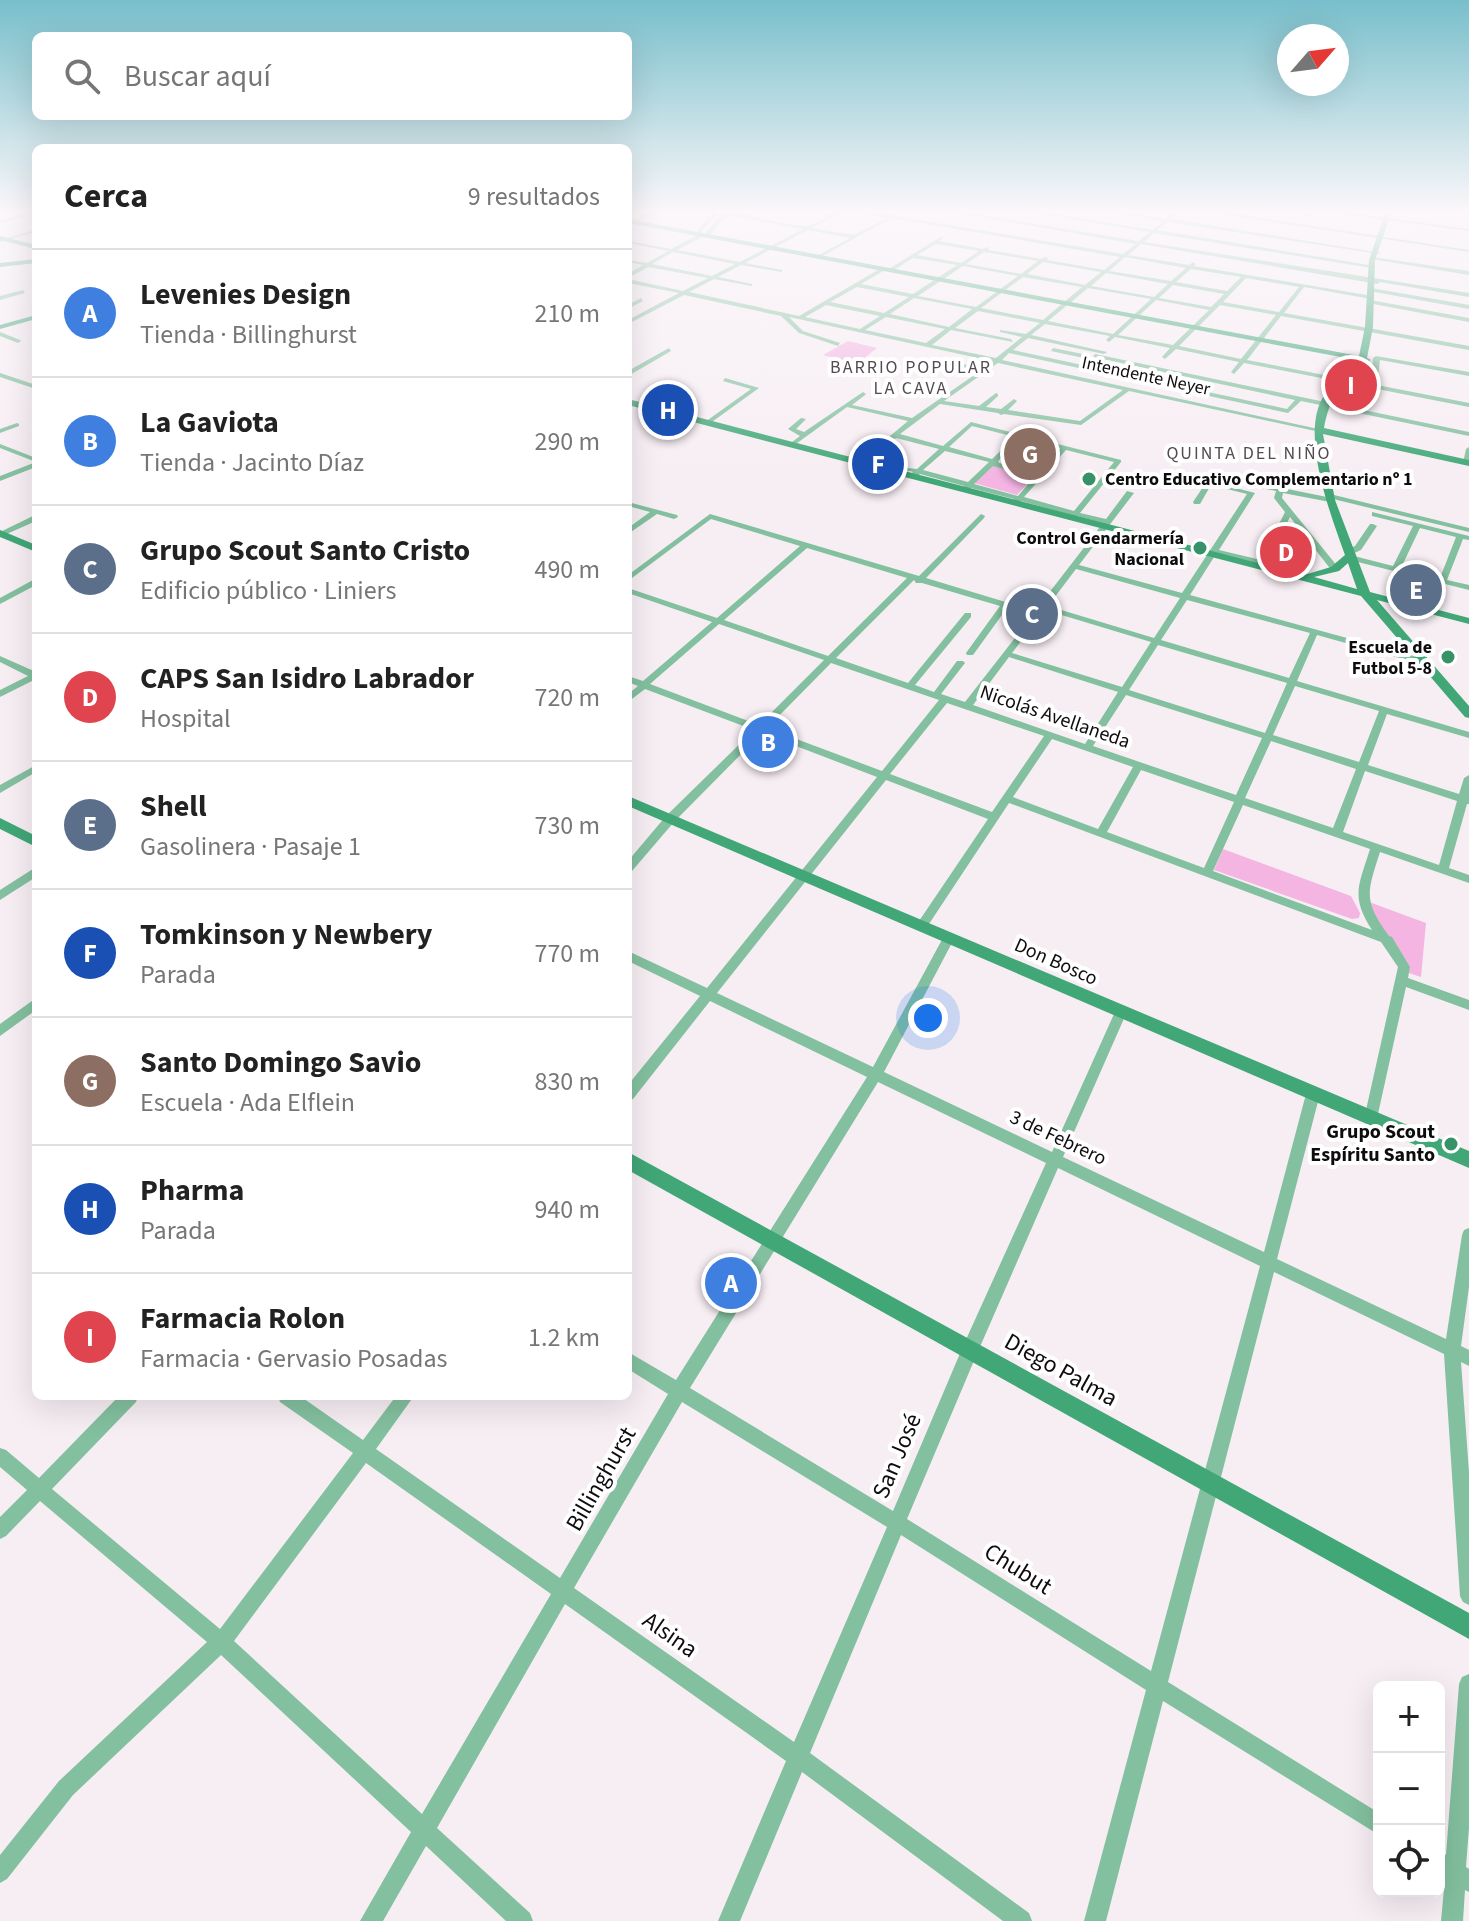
<!DOCTYPE html>
<html lang="es">
<meta charset="utf-8">
<style>
:root{--surface:#fff;--page:#f2f2f2;--text:#222;--muted:#767676;--line:#e0e0e0;--accent:#389268}
body{margin:0;font-family:"Source Sans 3",sans-serif;background:var(--page);color:var(--text)}
.controls{position:absolute;right:24px;bottom:24px;display:grid;overflow:hidden;border-radius:12px;box-shadow:0 8px 32px #0002}
.controls button{width:72px;height:72px;display:grid;place-items:center;padding:0;border:0;border-bottom:2px solid var(--line);background:var(--surface);color:var(--text);font:40px sans-serif}
.compass{position:absolute;left:1277px;top:24px;width:72px;height:72px;border-radius:50%;background:var(--surface);box-shadow:0 8px 32px #0002;rotate:62deg}
.you{position:absolute;left:928px;top:1018px;width:28px;height:28px;margin:-20px;border:6px solid #fff;border-radius:50%;background:#1a73e8;box-shadow:0 0 0 12px #1a73e833}
.badge{display:grid;place-items:center;width:52px;height:52px;border-radius:50%;background:var(--accent);color:#fff;font-size:26px;font-weight:700}
.pin{position:absolute;translate:-50% -50%;border:4px solid #fff;box-shadow:0 2px 8px #0006}
.list{margin:0;padding:0;list-style:none}
h2{display:flex;justify-content:space-between;align-items:center;height:104px;margin:0;padding:0 32px;font-size:34px}
h2 small{font-size:26px;font-weight:400;color:var(--muted)}
.list li{display:grid;grid-template-columns:52px 1fr auto;gap:24px;align-items:center;box-sizing:border-box;height:128px;padding:0 32px;border-top:2px solid var(--line)}
.list b{display:block;font-size:30px;white-space:nowrap}
.list p{margin:0;font-size:26px;white-space:nowrap;color:var(--muted)}
.list em{font-size:26px;font-style:normal;color:var(--muted)}
.icon{flex:none;width:44px;height:44px;fill:none;stroke:currentColor;stroke-width:2;stroke-linecap:round;stroke-linejoin:round}
.map{position:relative;flex:none;width:1469px;height:1921px;overflow:hidden}
.search{position:absolute;background:var(--surface);box-shadow:0 8px 32px #0002;left:32px;top:32px;width:600px;height:88px;display:flex;align-items:center;gap:20px;box-sizing:border-box;padding:0 28px;border-radius:12px;color:var(--muted);font-size:30px}
.panel{position:absolute;background:var(--surface);box-shadow:0 8px 32px #0002;left:32px;top:144px;width:600px;height:1256px;border-radius:12px}
.map>svg:first-child{display:block}
</style>
<div class="map">
<svg width="1469" height="1921" viewBox="0 0 1469 1921">
<rect width="100%" height="100%" fill="#f7eef4"/>
<g fill="#f4b5e3">
<path d="M848 341 877 348 857 364 823 355Z"/>
<path d="M994 463 1037 474 1017 495 974 483Z"/>
<path d="M1223 849 1351 896 1360 913 1359 918 1352 919 1214 870Z"/>
<path d="M1369 902 1426 923 1421 977 1409 973C1404 945 1373 929 1369 902Z"/>
</g>
<g fill="none" stroke-linecap="round" stroke-linejoin="round">
<g fill="#83c09f" fill-rule="evenodd">
<path d="M33 211H36V213L0 223V221Z"/>
<path d="M654 211H660L628 226V223Z"/>
<path d="M712 211C741 211 771 223 803 226 817 227 828 212 843 211L812 228 854 235 887 218 853 211H865L1123 254 1136 244 945 211H957L1139 241 1150 232 1024 211H1036L1153 230 1163 221 1106 211H1119L1166 219 1175 211H1180L1171 219 1381 253 1379 254 1168 222 1157 230 1375 266 1372 268 1154 233 1144 242 1469 293V297L1380 282 1378 284 1141 244 1128 255 1189 265 1193 262 1196 264 1194 266 1373 296 1371 299 1304 287 1284 313 1469 346V350L1281 316 1247 360 1371 384 1373 358 1376 356 1469 372V376L1380 360 1377 385 1469 403V407L1244 363 1234 374 1231 372 1239 362 1176 349 1165 359 1162 357 1170 348 1115 337 1109 342 1106 340 1110 336 1045 324 1031 335 1107 352 1104 354 1028 338 1013 350 1287 409 1295 400 1093 357 1095 354 1469 432V436L1301 401 1288 413 1009 353 1002 360 1323 430 1320 432 1129 391 1081 425 1004 414 1001 415 998 413 940 404 900 434 943 446 971 422 1121 460V462L1080 513 1106 519 1127 491 1134 493 1079 565 1182 593 1247 494 1211 485 1200 504H1194L1193 502 1205 484 1187 480 1186 478 1190 476 1207 480 1213 474 1327 497V494H1330L1469 528V532L1333 499V502H1330L1283 493 1282 498 1338 567V571H1332L1290 517 1266 565 1216 554 1190 595 1424 659V663L1421 664 1317 635 1297 681 1469 732V738L1387 714 1368 765 1459 794 1464 778 1469 775V804H1467L1449 868 1469 875V883L1380 852C1367 893 1363 900 1389 936L1392 937 1410 967 1408 978 1469 1000V1010L1406 987 1376 1123 1371 1125 1366 1123 1364 1119 1398 967 1381 942 1009 803 925 930 921 931 915 927 917 924 988 819 886 780 717 993 873 1067 944 936H952L954 939 884 1072 1052 1152 1114 1014 1116 1010H1124L1126 1014 1063 1157 1264 1252 1306 1094 1308 1090 1313 1088 1318 1090 1320 1094 1277 1259 1446 1339 1462 1235 1464 1230 1469 1228V1287L1461 1346 1469 1350V1366L1461 1362 1469 1472V1605L1463 1602 1460 1596 1444 1354 1274 1272 1168 1682 1379 1813V1835L1163 1701 1106 1921H1084L1146 1690 901 1535 810 1753 1029 1913 1032 1921H1003L802 1772 740 1921H718L786 1761 565 1604 437 1828 530 1913 533 1921H506L426 1846 383 1921H360L411 1832 221 1655 73 1795 7 1879 0 1883V1855L59 1781 207 1642 40 1501 6 1536 0 1539V1517L27 1490 0 1467V1448L6 1450 39 1478 119 1396H138L136 1402 52 1489 220 1629 353 1453 280 1402 278 1396H300L363 1440 396 1396H414L376 1449 560 1578 668 1394 628 1369V1352L676 1380 867 1077 710 1001 633 1099 628 1101V1085L700 996 628 961V951L707 988 877 777 762 733 674 822 632 871 628 872V861L666 816 754 730 645 689 628 702V694L638 686 628 682V676L643 681 712 622 628 593V588L717 618 800 546 711 519 628 581V575L710 514 919 576 981 514 985 516 984 518 926 578 1035 611 1103 523 1077 516 1075 520H1069L1068 518 1071 515 1021 501 1018 505H1012L1011 503 1014 499 971 488 964 489V486L920 474 916 478H910L909 476 913 472 910 471 878 468V466L880 465 917 469 939 449 896 438 864 463H860V461L908 421 847 407 793 446 788 445 800 436 788 429 801 418 806 419 796 429 804 432 863 392 866 394 865 395 852 405 912 418 983 369 950 367 948 364 988 365 992 361 789 317 803 331 840 343 838 346 799 333 781 316 684 295 628 324V320L679 293 628 283V279L683 291 708 278 648 267 628 278V274L643 265 628 262V260L647 263 668 251 628 243V241L671 249 700 234 704 235 723 214 718 213 698 235H694L713 212ZM727 215 803 229 740 262 677 250 704 236 708 237ZM892 218 1120 257 1104 270 1047 260 1048 258 1046 257 1041 259 988 250 989 248 987 247 983 249 939 241 943 238 941 237 887 270 892 271 913 258 957 265 913 294 861 284 885 270 883 267 799 316 689 292 714 279 752 286V284L718 277 741 265 782 272V270L745 263 808 230 850 238 817 256 819 258ZM936 244 979 251 961 263 917 255ZM673 252 735 264 712 276 652 264ZM984 252 1038 261 1021 274 966 264ZM1125 257 1186 268 1171 281 1109 271ZM1043 262 1101 272 1085 285 1027 274ZM963 266 1018 276 976 307 918 296ZM1191 269 1241 277 1227 291 1176 282ZM1106 273 1168 284 1154 297 1091 286ZM1023 277 1082 287 1043 320 981 308ZM1246 278 1299 287 1279 312 1223 302ZM1173 285 1224 294 1211 307 1159 298ZM857 287 909 297 884 313 830 302ZM1088 288 1151 299 1113 334 1048 321ZM914 298 972 309 949 327 890 314ZM1156 300 1209 310 1173 345 1118 335ZM826 305 880 316 860 329 805 317ZM1220 305 1276 315 1241 359 1179 346ZM978 311 1040 323 1026 334 1000 330V332L1022 337 996 358 932 345 951 330 1013 342 1011 339 955 328ZM886 317 945 329 926 343 865 330ZM998 363 1123 390 1080 421 1008 410 1017 401 1014 399 1001 409 986 407 998 396V394L996 393 979 406 944 401ZM972 426 1015 437 992 459 949 447ZM1021 439 1060 448 1038 473 999 463 998 461ZM1066 450 1114 462 1074 511 1024 497ZM945 451 989 462 968 482 923 470ZM993 466 1034 477 1018 496 974 484ZM1215 479 1276 491 1274 498 1285 512 1261 560 1219 550 1255 493 1213 482ZM807 548 907 578 828 656 724 620ZM1076 569 1180 598 1154 638 1048 606ZM914 580 916 583H922L1000 606 966 653 967 655H973L1007 608 1032 616 965 702 941 694 965 663 963 661H957L934 692 915 685 971 617V613H965L908 683 836 658ZM1187 600 1310 633 1289 678 1161 640ZM1045 610 1151 642 1122 687 1012 653ZM719 624 824 660 759 725 650 684ZM1158 645 1287 683 1265 733 1129 690ZM1009 657 1118 692 1085 744 973 705ZM831 663 939 700 882 771 767 728ZM1295 686 1379 711 1359 762 1273 735ZM1126 695 1262 738 1236 795 1093 746ZM947 703 1044 736 992 812 890 774ZM1052 739 1133 767 1098 829 1013 797ZM1271 741 1356 769 1333 828 1245 798ZM1141 770 1234 802 1204 868 1107 832ZM1365 771 1457 801 1439 865 1343 832ZM1243 805 1370 849C1359 885 1350 896 1372 930L1213 871ZM878 1082 1046 1163 964 1344 893 1511 690 1388ZM1058 1168 1260 1266 1151 1671 907 1519 976 1356ZM682 1402 887 1527 794 1742 574 1588ZM366 1463 551 1594 422 1814 234 1641Z"/>
<path d="M1202 211H1215L1469 250V252Z"/>
<path d="M1308 211H1313L1310 216H1306Z"/>
<path d="M1320 211H1333L1469 229V231Z"/>
<path d="M34 230H36V232L0 242V240Z"/>
<path d="M1373 257 1469 271V275L1371 259Z"/>
<path d="M1371 288 1469 305V309L1369 291Z"/>
<path d="M23 290 25 293 0 300V296Z"/>
<path d="M641 298 643 301 628 309V305Z"/>
<path d="M1370 300 1469 318V322L1368 303Z"/>
<path d="M0 332 20 340 21 341 18 343 0 336Z"/>
<path d="M669 348 671 351 628 376V371Z"/>
<path d="M1053 348 1088 355 1091 357 1088 359 1051 351Z"/>
<path d="M0 373 36 385V389L0 377Z"/>
<path d="M725 378 759 388 709 424H705V422L751 389 723 381Z"/>
<path d="M17 423 19 424V426L0 433V429Z"/>
<path d="M0 444 36 458V467L0 481V476L36 462 0 448Z"/>
<path d="M1469 447V462L1463 463 1466 449Z"/>
<path d="M628 502 677 515 678 517 674 519 657 514 628 534V528L650 512 628 506Z"/>
<path d="M1372 512 1469 536V540L1463 539 1447 580 1469 585V590L1346 559 1345 551 1355 546 1370 524H1373L1377 526 1361 550 1350 555 1393 566 1413 526 1372 516ZM1420 528 1456 537 1440 578 1401 568Z"/>
<path d="M33 516H36V521L0 537V532Z"/>
<path d="M33 580H36V585L0 604V598Z"/>
<path d="M0 656 36 672V679L0 697V690L28 676 0 662Z"/>
<path d="M36 765V772L0 793V785Z"/>
<path d="M36 867V877L0 900V890Z"/>
<path d="M36 998V1010L0 1036V1024Z"/>
<path d="M1469 1674V1828L1466 1867 1469 1869V1892L1465 1890 1463 1921H1441L1445 1878 1439 1874V1851L1446 1855 1459 1684 1462 1677Z"/>
</g>
<g fill="#41a777" fill-rule="evenodd">
<path d="M1386 211H1392L1375 260 1373 327 1367 358 1371 360C1343 370 1329 400 1324 428L1469 460V466L1323 434 1335 500 1370 592 1469 618V624L1377 600 1469 706V718L1465 717 1361 596 628 405V399L1304 575 1331 567 1345 555C1331 516 1303 443 1320 403 1328 385 1342 373 1357 360L628 223V219L1359 356 1365 327 1369 260ZM1348 563 1357 589 1314 577 1339 571Z"/>
<path d="M0 236 36 245V249L0 240Z"/>
<path d="M36 259V263L0 267V263Z"/>
<path d="M36 315V319L0 329V325Z"/>
<path d="M0 530 36 545V552L0 537Z"/>
<path d="M628 796 1469 1151V1168L628 806Z"/>
<path d="M0 818 36 836V847L0 829Z"/>
<path d="M628 1152 1469 1613V1639L628 1170Z"/>
</g>
</g>
<linearGradient id="sky" x2="0" y2="1"><stop stop-color="#78bfcb"/><stop offset="0.44" stop-color="#fbf7fa"/><stop offset="1" stop-color="#fbf7fa" stop-opacity="0"/></linearGradient>
<rect width="1469" height="480" fill="url(#sky)"/>
<g fill="#389268" stroke="#fff" stroke-width="3">
<circle cx="1089" cy="479" r="8"/>
<circle cx="1200" cy="548" r="8"/>
<circle cx="1448" cy="657" r="8"/>
<circle cx="1451" cy="1144" r="8"/>
</g>
<g text-anchor="middle" dominant-baseline="central" stroke-width="8" stroke-linejoin="round" paint-order="stroke">
<g font-size="18" letter-spacing="2" fill="#524b50" stroke="#fff">
<text x="911" y="367">BARRIO POPULAR<tspan x="911" dy="21">LA CAVA</tspan></text>
<text x="1249" y="453">QUINTA DEL NIÑO</text>
</g>
<g font-size="18" fill="#0f0c0e" stroke="#fff">
<text transform="translate(1146 376) rotate(12)">Intendente Neyer</text>
</g>
<g font-size="18" font-weight="bold" fill="#0f0c0e" stroke="#fff" text-anchor="end">
<text x="1105" y="479" text-anchor="start">Centro Educativo Complementario nº 1</text>
<text x="1184" y="538">Control Gendarmería<tspan x="1184" dy="21">Nacional</tspan></text>
<text x="1432" y="647">Escuela de<tspan x="1432" dy="21">Futbol 5-8</tspan></text>
</g>
<g font-size="20" fill="#0f0c0e" stroke="#fff">
<text transform="translate(1055 717) rotate(19)">Nicolás Avellaneda</text>
<text transform="translate(1056 962) rotate(24)">Don Bosco</text>
<text transform="translate(1058 1138) rotate(25)">3 de Febrero</text>
</g>
<g font-size="20" font-weight="bold" fill="#0f0c0e" stroke="#fff" text-anchor="end">
<text x="1435" y="1132">Grupo Scout<tspan x="1435" dy="23">Espíritu Santo</tspan></text>
</g>
<g font-size="24" fill="#0f0c0e" stroke="#fff">
<text transform="translate(1061 1370) rotate(29)">Diego Palma</text>
<text transform="translate(897 1456) rotate(-67)">San José</text>
<text transform="translate(601 1479) rotate(-60)">Billinghurst</text>
<text transform="translate(1018 1569) rotate(32)">Chubut</text>
<text transform="translate(670 1635) rotate(35)">Alsina</text>
</g>
</g>
</svg>
<div class="controls">
<button>+</button>
<button>−</button>
<button><svg class="icon" aria-label="locate" viewBox="0 0 24 24"><circle cx="12" cy="12" r="6"/><path d="M12 2v4M12 18v4M2 12h4M18 12h4"/></svg></button>
</div>
<svg class="compass" viewBox="-18 -18 36 36"><path d="M0-13l5 13h-10z" fill="#e53935"/><path d="M0 13l5-13h-10z" fill="#767676"/></svg>
<div class="you"></div>
<div class="pin badge" style="left:731px;top:1283px;background:#3f7fe0">A</div>
<div class="pin badge" style="left:768px;top:742px;background:#3f7fe0">B</div>
<div class="pin badge" style="left:1032px;top:614px;background:#5c6f8a">C</div>
<div class="pin badge" style="left:1286px;top:552px;background:#e0444e">D</div>
<div class="pin badge" style="left:1416px;top:590px;background:#5c6f8a">E</div>
<div class="pin badge" style="left:878px;top:464px;background:#1a4fb4">F</div>
<div class="pin badge" style="left:1030px;top:454px;background:#8d6e63">G</div>
<div class="pin badge" style="left:668px;top:410px;background:#1a4fb4">H</div>
<div class="pin badge" style="left:1351px;top:385px;background:#e0444e">I</div>
<div class="search"><svg class="icon" aria-label="search" viewBox="0 0 24 24"><circle cx="10" cy="10" r="6"/><path d="M15 15l6 6"/></svg>Buscar aquí</div>
<section class="panel">
<h2>Cerca<small>9 resultados</small></h2>
<ul class="list">
<li><span class="badge" style="background:#3f7fe0">A</span><div><b>Levenies Design</b><p>Tienda · Billinghurst</p></div><em>210 m</em></li>
<li><span class="badge" style="background:#3f7fe0">B</span><div><b>La Gaviota</b><p>Tienda · Jacinto Díaz</p></div><em>290 m</em></li>
<li><span class="badge" style="background:#5c6f8a">C</span><div><b>Grupo Scout Santo Cristo</b><p>Edificio público · Liniers</p></div><em>490 m</em></li>
<li><span class="badge" style="background:#e0444e">D</span><div><b>CAPS San Isidro Labrador</b><p>Hospital</p></div><em>720 m</em></li>
<li><span class="badge" style="background:#5c6f8a">E</span><div><b>Shell</b><p>Gasolinera · Pasaje 1</p></div><em>730 m</em></li>
<li><span class="badge" style="background:#1a4fb4">F</span><div><b>Tomkinson y Newbery</b><p>Parada</p></div><em>770 m</em></li>
<li><span class="badge" style="background:#8d6e63">G</span><div><b>Santo Domingo Savio</b><p>Escuela · Ada Elflein</p></div><em>830 m</em></li>
<li><span class="badge" style="background:#1a4fb4">H</span><div><b>Pharma</b><p>Parada</p></div><em>940 m</em></li>
<li><span class="badge" style="background:#e0444e">I</span><div><b>Farmacia Rolon</b><p>Farmacia · Gervasio Posadas</p></div><em>1.2 km</em></li>
</ul>
</section>
</div>
